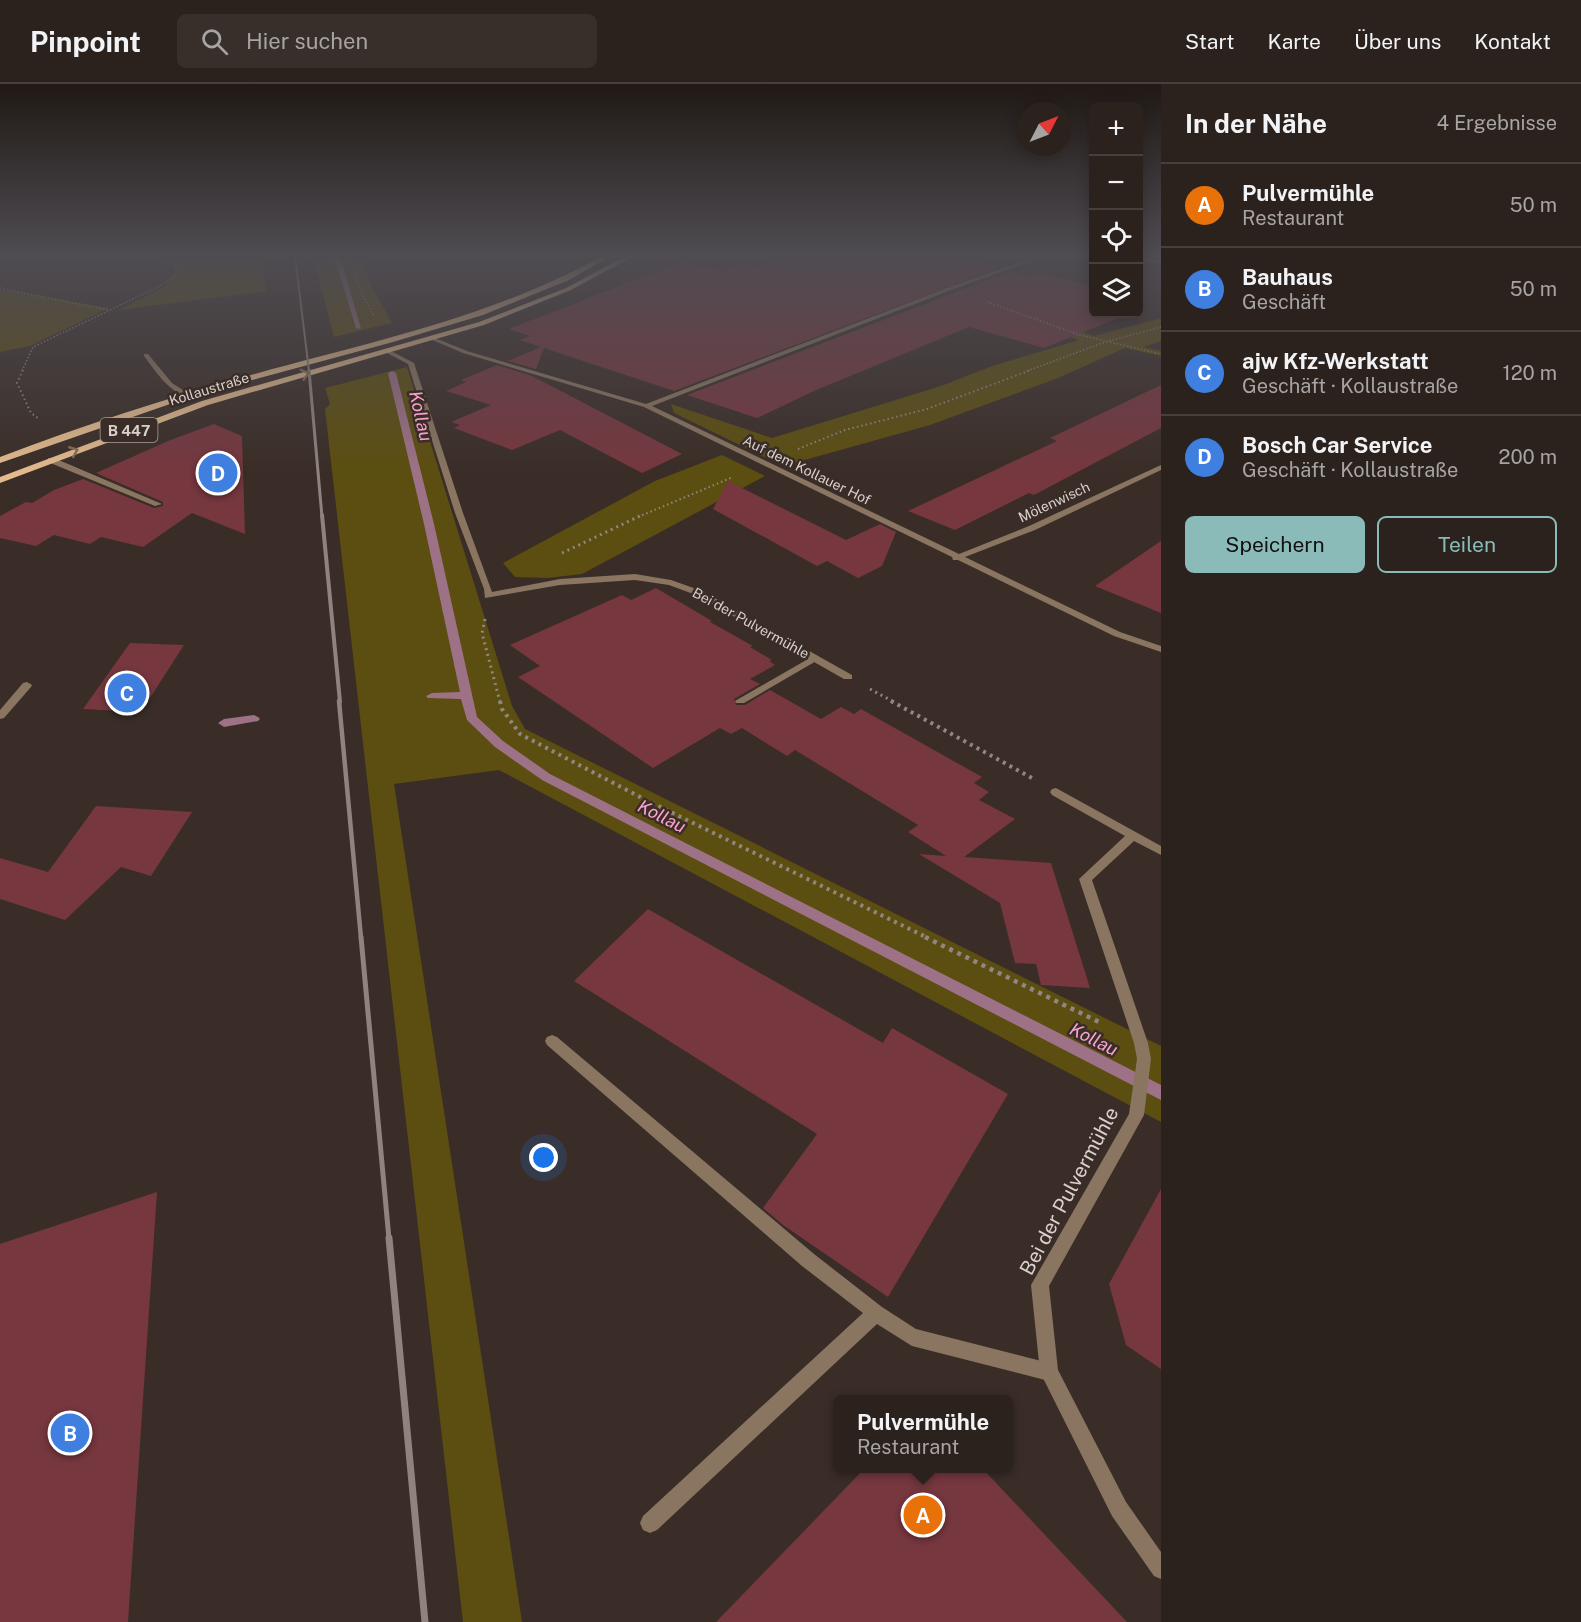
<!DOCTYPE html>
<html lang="de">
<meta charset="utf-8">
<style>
:root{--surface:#2c221d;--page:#382f2a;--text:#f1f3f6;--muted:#a6a4a4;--line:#483f3b;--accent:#8bbbb9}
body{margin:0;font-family:"Public Sans",sans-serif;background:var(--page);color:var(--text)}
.controls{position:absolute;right:18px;top:18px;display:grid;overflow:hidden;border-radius:9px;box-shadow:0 3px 15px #0003}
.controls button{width:54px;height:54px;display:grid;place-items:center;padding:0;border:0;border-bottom:2px solid var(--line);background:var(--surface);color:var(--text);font:30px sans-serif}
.compass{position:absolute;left:1017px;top:18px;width:54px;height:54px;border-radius:50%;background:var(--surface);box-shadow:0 3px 15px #0003;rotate:48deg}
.you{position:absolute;left:544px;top:1074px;width:21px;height:21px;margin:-15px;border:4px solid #fff;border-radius:50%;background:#1a73e8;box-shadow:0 0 0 9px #1a73e833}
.badge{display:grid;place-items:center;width:39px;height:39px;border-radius:50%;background:var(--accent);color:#fff;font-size:20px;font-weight:700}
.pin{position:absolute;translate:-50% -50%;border:3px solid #fff;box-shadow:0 2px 6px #0006}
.popup{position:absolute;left:833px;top:1311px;width:180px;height:78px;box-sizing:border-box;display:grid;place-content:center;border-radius:9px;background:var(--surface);filter:drop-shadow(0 2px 4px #0005);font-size:20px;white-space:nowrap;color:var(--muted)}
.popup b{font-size:22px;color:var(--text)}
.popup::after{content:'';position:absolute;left:50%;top:100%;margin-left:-12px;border:12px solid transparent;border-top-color:var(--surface)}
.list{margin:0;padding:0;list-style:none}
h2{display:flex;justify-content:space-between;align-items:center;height:78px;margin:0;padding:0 24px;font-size:26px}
h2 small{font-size:20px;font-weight:400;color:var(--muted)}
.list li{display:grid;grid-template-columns:39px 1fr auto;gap:18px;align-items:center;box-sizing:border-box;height:84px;padding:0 24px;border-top:2px solid var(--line)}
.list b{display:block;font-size:22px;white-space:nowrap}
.list p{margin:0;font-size:20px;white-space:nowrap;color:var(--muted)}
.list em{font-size:20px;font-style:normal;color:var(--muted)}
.actions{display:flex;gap:12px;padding:18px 24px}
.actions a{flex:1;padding:14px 0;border:2px solid var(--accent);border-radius:9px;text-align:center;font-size:21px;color:var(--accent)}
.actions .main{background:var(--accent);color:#111}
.icon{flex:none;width:33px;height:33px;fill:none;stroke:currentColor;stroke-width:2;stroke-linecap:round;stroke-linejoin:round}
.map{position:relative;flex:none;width:1161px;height:1538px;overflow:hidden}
header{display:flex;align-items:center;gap:36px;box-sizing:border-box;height:84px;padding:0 30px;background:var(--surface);border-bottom:2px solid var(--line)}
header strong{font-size:28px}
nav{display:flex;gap:33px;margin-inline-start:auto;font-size:21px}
.search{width:420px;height:54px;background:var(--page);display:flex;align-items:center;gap:15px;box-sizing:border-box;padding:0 21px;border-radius:9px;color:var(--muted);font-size:22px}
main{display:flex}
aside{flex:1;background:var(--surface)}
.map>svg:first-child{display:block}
</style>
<header>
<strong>Pinpoint</strong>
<div class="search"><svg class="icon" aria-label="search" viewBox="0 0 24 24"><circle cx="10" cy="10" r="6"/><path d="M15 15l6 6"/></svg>Hier suchen</div>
<nav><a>Start</a><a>Karte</a><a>Über uns</a><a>Kontakt</a></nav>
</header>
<main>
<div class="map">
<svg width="1161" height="1538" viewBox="0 0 1161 1538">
<rect width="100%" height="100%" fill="#3a2d27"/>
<g fill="#5c4e10">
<path d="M135 172H262L266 207 119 226 166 202 175 187 173 180Z"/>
<path d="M313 172H359L373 205 392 239 334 253Z"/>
<path d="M0 205 109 224 30 262 0 268Z"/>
<path d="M968 209 1094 252 1161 234V257L1144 263 1161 267V272L1125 264 1058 294 930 341 783 382 674 329 671 320 772 354 941 302 992 282 1079 256 960 212Z"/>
<path d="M407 283 512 622 525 645 1161 962V1038L499 686 394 700 522 1538H463L325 325 330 320 325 304Z"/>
<path d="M722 371 765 392 582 490 547 494 515 493 503 479 655 397Z"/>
</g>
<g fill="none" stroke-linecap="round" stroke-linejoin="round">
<g fill="#9d7287" fill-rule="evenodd">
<path d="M334 172H340L361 245 356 244Z"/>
<path d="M392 287 396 289 434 440 477 633 503 657 550 690 1161 1001V1016L542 696 495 663 467 636 461 615 428 614 426 612 432 609 460 608 424 440 388 289Z"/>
<path d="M254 631 258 633 260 635 258 637 224 643 218 639 224 635Z"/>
</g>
</g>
<g fill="#76373f">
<path d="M786 172H951L998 184 674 307 544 264 536 285 508 277 541 263 520 256 530 252 509 245 681 178 723 187 736 179 758 183Z"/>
<path d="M1011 187 1031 192 1038 189 1094 203V230H1128L1044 264 969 243 814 307 757 334 687 311Z"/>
<path d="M497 281 532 292 682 370 642 389 560 346 512 366 454 344 460 341 451 338 491 321 446 307 466 298 461 296Z"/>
<path d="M1161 301V344L1034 411 1029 409 955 446 908 427 1057 357 1050 354Z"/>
<path d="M214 340 242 352 245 450 192 429 143 463 101 453 90 460 54 451 36 462 0 454V432L26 418 32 419 54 406 83 395 154 424 163 422V418L96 389 168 357Z"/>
<path d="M728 397 846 456 880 440 896 448 882 482 858 494 827 477 817 482 713 425Z"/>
<path d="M1161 457V529L1095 502Z"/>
<path d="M656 504 712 537 710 538 753 562 750 563 772 576 769 577 775 581 750 595 760 600 734 615 736 621H745L770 606 821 635 841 623 854 630 861 625 982 693 974 699 989 708 979 716 1015 735 964 773 1051 779 1090 904 1041 901 1036 880 1015 879 1000 819 919 770 946 772 908 748 918 741 795 666 787 672 742 644 731 650 720 644 653 684 518 593 540 582 510 561 622 511 631 516Z"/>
<path d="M130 559 184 561 141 628 83 625Z"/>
<path d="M96 722 192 728 151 792 121 783 65 836 0 815V774L48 788Z"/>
<path d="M648 825 883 959 892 944 1008 1010 888 1213 783 1141 763 1124 817 1050 574 897Z"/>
<path d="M1161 1105V1285L1126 1261 1109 1200Z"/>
<path d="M157 1108 128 1538H0V1160Z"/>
<path d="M865 1384H982L1127 1538H716Z"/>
</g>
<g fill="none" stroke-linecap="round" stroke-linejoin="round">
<g stroke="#918682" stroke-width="1.5" stroke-dasharray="1.5 2" stroke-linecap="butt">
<path d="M349 172 360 206 374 232"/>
<path d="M0 204 108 226"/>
<path d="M987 218 1080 251 1161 270"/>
<path d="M22 287 33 263 162 201 180 188 179 181 144 172"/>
<path d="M1027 287 1105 258 1161 243"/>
</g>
<g stroke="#918682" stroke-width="2" stroke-dasharray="1.5 3" stroke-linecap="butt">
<path d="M23 286 17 299 31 329 38 334"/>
<path d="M798 365 845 346 927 325 1031 286"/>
<path d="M638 433 733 393"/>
</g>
<g stroke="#918682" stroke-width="3" stroke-dasharray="2 4" stroke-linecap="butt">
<path d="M562 469 642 431"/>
<path d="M485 535 482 549 500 618"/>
<path d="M870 605 894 618"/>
</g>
<g stroke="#918682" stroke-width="4" stroke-dasharray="3 4.5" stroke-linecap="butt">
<path d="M500 617 502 625 520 650 642 714 928 854"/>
<path d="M891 617 1032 694"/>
</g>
<path stroke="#918682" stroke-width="4.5" stroke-dasharray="4 5" stroke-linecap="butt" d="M925 853 1101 939"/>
<g fill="#897560" fill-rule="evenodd">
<path d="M144 270H148L172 299 189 310V312C170 311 155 286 144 272Z"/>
<path d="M48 374H54L162 420 155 422 48 378Z"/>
<path d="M815 571 818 572V576L744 619H736L735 617Z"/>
<path d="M27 598 32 601 31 603 4 634 0 635V626L23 599Z"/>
<path d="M552 951 557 953 814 1170 882 1223 916 1245 1049 1279 1055 1282 1058 1288 1055 1294 1049 1297 912 1262 877 1240 657 1446 650 1449 643 1446 640 1439 643 1432 863 1229 802 1182 547 961 545 957 547 953Z"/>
</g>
<g fill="#897560" fill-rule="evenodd">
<path d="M1038 172H1045L951 206 652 322 959 470 1029 442 1161 381V386L1035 446 965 473 1120 548 1161 562V568L1114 552 958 476H953L952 473 644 323 463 269 430 255 435 254 467 267 646 320 947 204Z"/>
<path d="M1138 173 1161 176V180L1138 176Z"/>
<path d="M387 267H391L414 279 463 429 492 508 560 495 635 490 671 496 702 507 852 591V595H844L696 511 669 501 635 496 560 501 485 514 484 505 455 429 408 280 387 269Z"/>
<path d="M1056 704 1161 762V771L1134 757 1092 796 1148 959 1151 975 1144 1031 1049 1202 1058 1286 1126 1418 1161 1468V1495L1154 1492 1112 1432 1040 1288 1031 1201 1129 1030 1137 975 1134 959 1079 795 1125 752 1052 711 1050 708 1052 705Z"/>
</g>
<g fill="#e2ba8e" fill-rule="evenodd">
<path d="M603 172H611L569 196 483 231 393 258 193 312 0 379V373C82 342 166 314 251 291 374 257 489 234 603 172Z"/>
<path d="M626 172H634L571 206 484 241 208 321 0 399V393L202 317 479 238 566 204Z"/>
</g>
<path stroke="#8e837e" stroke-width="2" d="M295 172 309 287"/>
<path stroke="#8e837e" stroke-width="3" d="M309 286 322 433"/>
<path stroke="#8e837e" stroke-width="4" d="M322 431 340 618"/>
<path stroke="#8e837e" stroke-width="4.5" d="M339 617 361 854"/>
<path stroke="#8e837e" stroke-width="5" d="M361 853 389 1155"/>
<path stroke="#8e837e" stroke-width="7" d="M389 1154 425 1538"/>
</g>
<defs><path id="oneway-chevron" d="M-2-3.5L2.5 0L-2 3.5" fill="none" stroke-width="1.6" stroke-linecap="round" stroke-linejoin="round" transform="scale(1.5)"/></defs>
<g stroke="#866c55">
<use href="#oneway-chevron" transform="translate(305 290) rotate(-16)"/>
<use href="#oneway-chevron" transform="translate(74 367) rotate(-22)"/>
</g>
<linearGradient id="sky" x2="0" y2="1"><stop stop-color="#201915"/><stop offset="0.44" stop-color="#4f4c52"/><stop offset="1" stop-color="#4f4c52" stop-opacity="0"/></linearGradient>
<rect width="1161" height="388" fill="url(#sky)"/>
<g text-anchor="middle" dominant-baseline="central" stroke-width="5" stroke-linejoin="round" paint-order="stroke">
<g font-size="14" fill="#d9d0cd" stroke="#3a2d27">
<text transform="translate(209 305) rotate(-17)">Kollaustraße</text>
<text transform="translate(807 386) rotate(26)">Auf dem Kollauer Hof</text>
<text transform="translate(1054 418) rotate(-25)">Mölenwisch</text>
<text transform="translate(751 539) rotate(29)">Bei der Pulvermühle</text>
</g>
<rect fill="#3a2d27" stroke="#a99f9b" stroke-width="1.5" x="100.5" y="334" width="57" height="24" rx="4.5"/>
<g font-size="15" font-weight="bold" fill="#d9d0cd">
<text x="129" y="346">B 447</text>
</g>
<g font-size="18" font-style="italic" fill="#f9a1cf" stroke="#3a2d27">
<text transform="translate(421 332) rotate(77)">Kollau</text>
<text transform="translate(662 732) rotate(27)">Kollau</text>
<text transform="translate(1094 955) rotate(27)">Kollau</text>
</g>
<g font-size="20" fill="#d9d0cd" stroke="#3a2d27">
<text transform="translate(1069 1107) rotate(-62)">Bei der Pulvermühle</text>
</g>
</g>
</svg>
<div class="controls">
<button>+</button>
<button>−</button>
<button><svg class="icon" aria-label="locate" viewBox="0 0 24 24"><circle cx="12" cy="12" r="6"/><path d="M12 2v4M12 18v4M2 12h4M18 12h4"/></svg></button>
<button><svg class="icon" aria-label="layers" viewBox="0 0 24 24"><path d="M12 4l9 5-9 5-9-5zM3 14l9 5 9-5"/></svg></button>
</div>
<svg class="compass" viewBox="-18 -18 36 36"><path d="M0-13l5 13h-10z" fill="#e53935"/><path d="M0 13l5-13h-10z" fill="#a6a4a4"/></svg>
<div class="you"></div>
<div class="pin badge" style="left:923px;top:1431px;background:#e8710a">A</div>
<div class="popup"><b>Pulvermühle</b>Restaurant</div>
<div class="pin badge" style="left:70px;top:1349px;background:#3f7fe0">B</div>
<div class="pin badge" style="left:127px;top:609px;background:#3f7fe0">C</div>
<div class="pin badge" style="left:218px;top:389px;background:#3f7fe0">D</div>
</div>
<aside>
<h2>In der Nähe<small>4 Ergebnisse</small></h2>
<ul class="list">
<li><span class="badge" style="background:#e8710a">A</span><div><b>Pulvermühle</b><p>Restaurant</p></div><em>50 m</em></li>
<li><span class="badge" style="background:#3f7fe0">B</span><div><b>Bauhaus</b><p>Geschäft</p></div><em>50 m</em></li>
<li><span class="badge" style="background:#3f7fe0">C</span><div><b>ajw Kfz-Werkstatt</b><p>Geschäft · Kollaustraße</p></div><em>120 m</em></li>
<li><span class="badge" style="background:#3f7fe0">D</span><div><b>Bosch Car Service</b><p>Geschäft · Kollaustraße</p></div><em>200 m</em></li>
</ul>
<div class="actions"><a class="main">Speichern</a><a>Teilen</a></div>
</aside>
</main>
